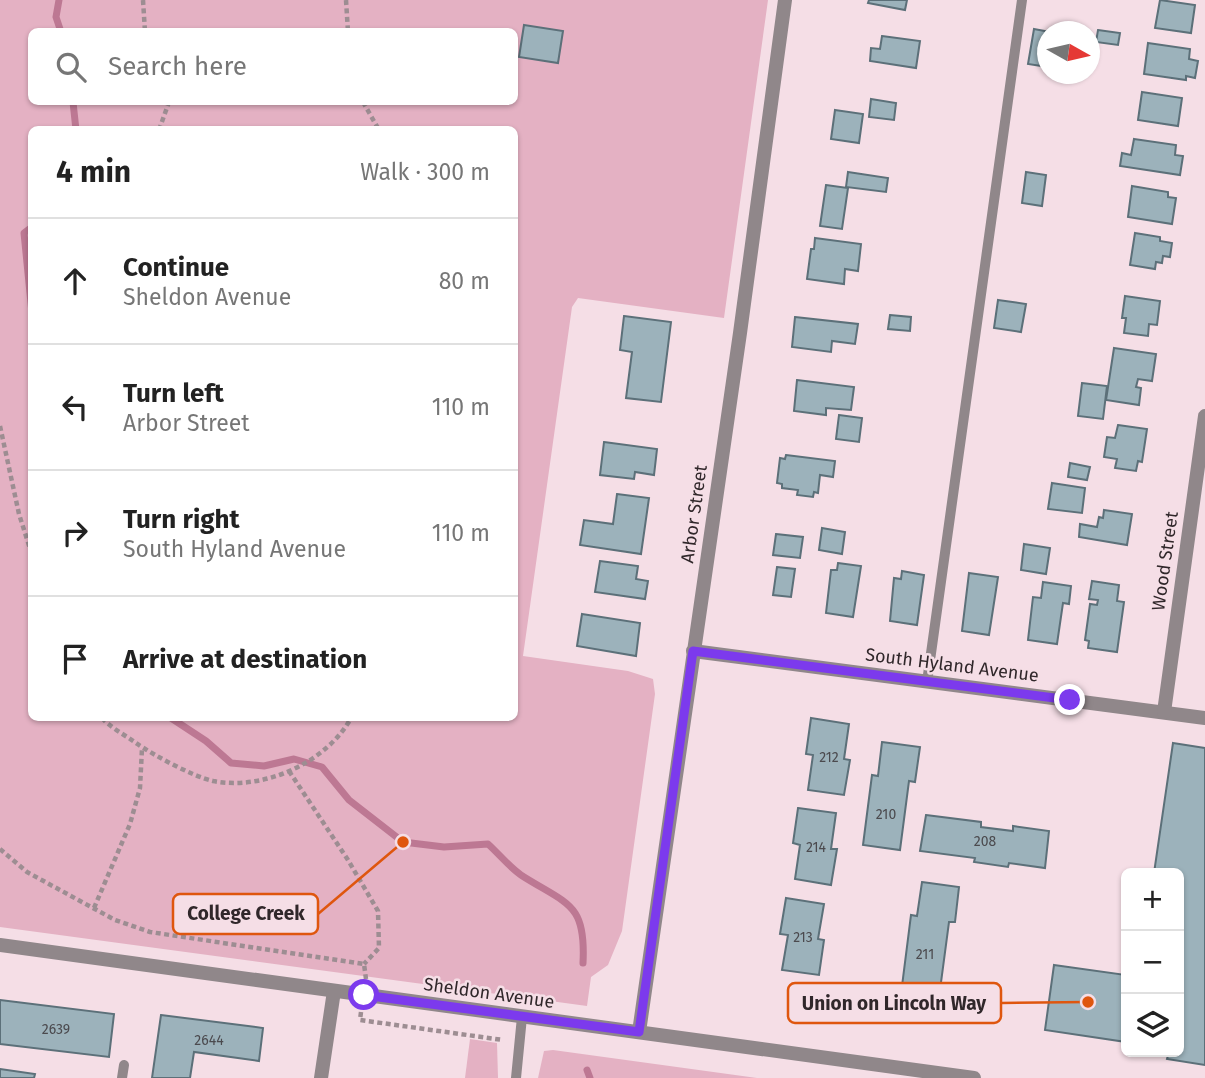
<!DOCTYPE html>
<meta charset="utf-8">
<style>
:root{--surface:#fff;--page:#f2f2f2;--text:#222;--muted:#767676;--line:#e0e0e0}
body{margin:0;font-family:"Fira Sans",sans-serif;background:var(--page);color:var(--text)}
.controls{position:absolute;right:21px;bottom:21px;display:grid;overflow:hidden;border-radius:10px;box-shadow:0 2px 5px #0004}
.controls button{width:63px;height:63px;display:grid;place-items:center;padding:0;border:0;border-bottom:2px solid var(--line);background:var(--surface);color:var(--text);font:35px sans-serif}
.compass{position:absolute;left:1037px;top:21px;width:63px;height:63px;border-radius:50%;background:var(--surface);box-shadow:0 2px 5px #0004;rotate:98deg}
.stop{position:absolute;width:21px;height:21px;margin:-16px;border:5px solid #7c3aed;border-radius:50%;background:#fff}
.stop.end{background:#7c3aed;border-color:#fff;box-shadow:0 2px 7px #0008}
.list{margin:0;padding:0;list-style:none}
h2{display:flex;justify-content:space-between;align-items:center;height:91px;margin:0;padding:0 28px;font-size:30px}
h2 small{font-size:23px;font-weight:400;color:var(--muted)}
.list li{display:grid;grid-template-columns:46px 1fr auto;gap:21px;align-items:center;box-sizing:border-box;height:126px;padding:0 28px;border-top:2px solid var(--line)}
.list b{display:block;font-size:26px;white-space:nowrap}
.list p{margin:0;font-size:23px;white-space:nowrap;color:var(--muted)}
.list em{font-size:23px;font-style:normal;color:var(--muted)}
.icon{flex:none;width:38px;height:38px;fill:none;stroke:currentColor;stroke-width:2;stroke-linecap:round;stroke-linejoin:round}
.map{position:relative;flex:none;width:1205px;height:1078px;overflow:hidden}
.search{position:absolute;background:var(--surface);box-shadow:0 2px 5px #0004;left:28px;top:28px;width:490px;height:77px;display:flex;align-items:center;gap:18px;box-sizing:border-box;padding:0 24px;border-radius:10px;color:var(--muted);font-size:26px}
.panel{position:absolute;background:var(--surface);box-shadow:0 2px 5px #0004;left:28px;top:126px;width:490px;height:595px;border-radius:10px}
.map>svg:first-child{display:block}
</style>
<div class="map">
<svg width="1205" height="1078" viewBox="0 0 1205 1078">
<rect width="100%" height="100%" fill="#f5dee6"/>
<g fill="#e4b1c3" fill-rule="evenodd">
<path d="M0 0H768L724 318 578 298 572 307 523 656 628 671 653 679 655 694 622 931 608 965 591 977 587 1006 0 927ZM32 32H514V102H32ZM32 130H514V718H32Z"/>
<path d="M470 1039 497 1043 498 1078H465Z"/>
<path d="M553 1050 757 1078H538L544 1051Z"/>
</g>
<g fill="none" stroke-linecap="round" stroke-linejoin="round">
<g stroke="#bd7893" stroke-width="7">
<path d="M59 0 56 17 61 32"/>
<path d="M73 102 76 130"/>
<path d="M32 227 24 233 32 313"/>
<path d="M171 718 206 741 231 763 264 766 294 759 322 767 349 800 403 842 444 847 488 844C500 855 511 869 524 877 569 905 586 904 583 963"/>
<path d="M587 1070 590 1078"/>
</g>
</g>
<g fill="#9cb2bb" stroke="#5c7079" stroke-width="2">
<path d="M869 0H907L905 10 868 3Z"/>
<path d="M1160 0 1195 5 1191 33 1155 28Z"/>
<path d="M524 25 563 31 558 63 519 57Z"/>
<path d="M1034 29 1050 32H1048V67L1028 64Z"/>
<path d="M1098 30 1120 33 1118 45 1096 42Z"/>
<path d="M882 36 920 41 916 68 870 61 871 48 880 49Z"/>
<path d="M1148 43 1190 49 1189 59 1198 61 1195 78 1186 76V80L1144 74Z"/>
<path d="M1142 92 1182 98 1178 126 1138 120Z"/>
<path d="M871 99 896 103 894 120 869 117Z"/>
<path d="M835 110 863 114 859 143 831 139Z"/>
<path d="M1134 139 1176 145 1175 155 1183 156 1180 175 1120 166 1122 153 1131 155Z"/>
<path d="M848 172 888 178 886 192 846 187Z"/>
<path d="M1026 172 1046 175 1042 206 1022 203Z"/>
<path d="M826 185 848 188 842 229 820 226Z"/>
<path d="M1132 186 1168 192V197L1176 198 1172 224 1128 217Z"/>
<path d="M1135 233 1160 237V241L1172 243 1170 257 1163 256 1162 263 1156 262 1155 269 1130 265Z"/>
<path d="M815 238 861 244 858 271 845 269 844 284 807 279 811 249H814Z"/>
<path d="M1125 296 1160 301 1157 325 1149 324 1148 336 1124 333 1126 318H1122Z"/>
<path d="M998 300 1026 304 1021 332 994 328Z"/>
<path d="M890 315 911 317 910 331 888 329Z"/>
<path d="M624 316 671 322 661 402 626 398 632 352 620 350Z"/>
<path d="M795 317 858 324 855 344 832 341 831 352 792 347Z"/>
<path d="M1114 348 1156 354 1152 381 1138 379 1136 387 1141 388 1139 405 1106 400Z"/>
<path d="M797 380 854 387 851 410 826 408V415L794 411Z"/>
<path d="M1082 383 1107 386 1103 419 1078 416Z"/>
<path d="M839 415 862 418 859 442 836 439Z"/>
<path d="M1118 425 1147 429 1142 462 1138 461 1136 471 1115 468 1117 459 1104 457 1107 437 1115 438Z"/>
<path d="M604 442 657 449 654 475 635 472 634 479 600 475Z"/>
<path d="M786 455 835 461 833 477 820 475 818 493 814 492 813 497 797 495 798 490 782 488V484L777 483 780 458 785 459Z"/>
<path d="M1070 463 1090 467 1087 480 1068 477Z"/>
<path d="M1052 483 1085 488 1082 513 1048 509Z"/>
<path d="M617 494 649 498 641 554 580 545 584 520 613 524Z"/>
<path d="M1104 510 1132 514 1127 545 1079 537 1080 524 1097 527 1099 517 1103 518Z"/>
<path d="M822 528 845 532 842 554 819 550Z"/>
<path d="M776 534 803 537 800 558 773 555Z"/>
<path d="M1024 544 1050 548 1046 574 1021 570Z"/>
<path d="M600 561 638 566 636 579 648 581 645 599 595 592Z"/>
<path d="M838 563 861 566 853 617 826 613 831 570H837Z"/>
<path d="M777 567 795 569 791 597 773 595Z"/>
<path d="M902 571 924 575 917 625 890 621 894 578 901 579Z"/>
<path d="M969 573 998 577 989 635 962 631Z"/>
<path d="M1092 581 1119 585 1117 601 1124 602 1117 652 1088 648 1089 641 1085 640 1090 604 1097 605 1098 600 1089 599Z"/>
<path d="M1043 582 1071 586 1069 604 1063 603 1057 644 1028 640 1033 597 1041 598Z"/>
<path d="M582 614 640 623 636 656 577 646Z"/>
<path d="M811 718 849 724 844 759 850 760 844 795 808 790 813 755 806 754Z"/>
<path d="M882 742 920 747 915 782 909 781 900 850 863 845 872 775 878 776Z"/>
<path d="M1173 743 1205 748V1065L1167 1059 1169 1052H1179V873H1154Z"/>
<path d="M798 808 836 813 831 849H837L831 885 795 879 800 845 793 843Z"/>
<path d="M926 815 981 822V827L1013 831V826L1049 831 1045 868 1009 863 1008 867 974 862 975 858 920 851Z"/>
<path d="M922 882 959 887 955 922H949L940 990 902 986 911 915 917 916Z"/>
<path d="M786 898 824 904 818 939 824 940 819 975 782 970 788 935 780 934Z"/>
<path d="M1054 965 1126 975V1042L1045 1030Z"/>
<path d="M0 1000 114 1014 109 1057 0 1044Z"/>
<path d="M161 1015 263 1028 259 1061 194 1052 190 1078H152Z"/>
<path d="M0 1069 35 1074 34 1078H0Z"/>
</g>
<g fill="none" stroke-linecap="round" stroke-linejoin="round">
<g stroke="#9d8d92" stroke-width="4.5" stroke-dasharray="5 3.5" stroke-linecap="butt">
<path d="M143 0 145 32"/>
<path d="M346 0 348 32"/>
<path d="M363 102 379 130"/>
<path d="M159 130 169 102"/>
<path d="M0 426 19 514 32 555"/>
<path d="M102 718C111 728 125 735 136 743 155 756 192 776 213 781 264 791 327 762 351 718"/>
<path d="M289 771 348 860 378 911 379 948 364 964"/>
<path d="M0 849 27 872 115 920 150 932 364 964 366 979"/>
<path d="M94 908 130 824 140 788 142 748"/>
<path d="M361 1012 360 1020 503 1040"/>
</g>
<g stroke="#90878a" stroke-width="10">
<path d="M927 682 1022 0"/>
<path d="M122 1078 124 1065"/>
<path d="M516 1078 522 1017"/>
</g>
<g stroke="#90878a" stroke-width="14">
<path d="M693 651 1205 718"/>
<path d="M1164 712 1205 416"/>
<path d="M0 945 974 1078"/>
<path d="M639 1032 740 333 785 0"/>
<path d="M321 1078 334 991"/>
</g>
</g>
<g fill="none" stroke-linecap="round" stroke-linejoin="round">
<path stroke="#7c3aed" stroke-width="9" d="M364 995 639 1032 693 651 1070 700"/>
</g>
<g text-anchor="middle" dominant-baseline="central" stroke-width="5" stroke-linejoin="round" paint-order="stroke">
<g font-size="14" fill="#4b4a4e">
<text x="829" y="757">212</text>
<text x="886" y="814">210</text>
<text x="985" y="841">208</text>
<text x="816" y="847">214</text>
<text x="803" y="937">213</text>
<text x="925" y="954">211</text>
<text x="56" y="1029">2639</text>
<text x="209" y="1040">2644</text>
</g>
<g font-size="18" fill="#30272a" stroke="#f5dee6">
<text transform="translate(694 514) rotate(-82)">Arbor Street</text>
<text transform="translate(1165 561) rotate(-82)">Wood Street</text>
<text transform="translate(952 665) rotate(7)">South Hyland Avenue</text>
<text transform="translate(489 993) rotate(8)">Sheldon Avenue</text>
</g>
</g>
<path fill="none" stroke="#df560e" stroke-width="2.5" d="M403 842L318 914M1088 1002L1001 1003"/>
<g fill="#df560e" stroke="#f5dee6" stroke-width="2.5">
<circle cx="403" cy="842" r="7"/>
<circle cx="1088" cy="1002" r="7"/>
</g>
<g fill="#f5dee6" stroke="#df560e" stroke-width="2.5">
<rect x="173" y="894" width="145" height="40" rx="7"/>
<rect x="788" y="983" width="213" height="40" rx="7"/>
</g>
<g font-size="19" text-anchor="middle" font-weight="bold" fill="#30272a">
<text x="246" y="920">College Creek</text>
<text x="894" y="1010">Union on Lincoln Way</text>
</g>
</svg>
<div class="controls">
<button>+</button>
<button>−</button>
<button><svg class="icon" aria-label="layers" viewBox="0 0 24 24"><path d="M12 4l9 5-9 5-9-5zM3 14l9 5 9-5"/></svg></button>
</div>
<svg class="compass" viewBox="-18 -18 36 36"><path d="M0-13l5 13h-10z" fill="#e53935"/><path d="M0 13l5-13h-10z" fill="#767676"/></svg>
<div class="stop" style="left:364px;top:995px"></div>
<div class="stop end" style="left:1070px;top:700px"></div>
<div class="search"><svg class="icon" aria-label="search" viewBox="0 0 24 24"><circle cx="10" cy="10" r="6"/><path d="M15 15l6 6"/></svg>Search here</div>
<section class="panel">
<h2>4 min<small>Walk · 300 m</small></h2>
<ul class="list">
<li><svg class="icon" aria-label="ahead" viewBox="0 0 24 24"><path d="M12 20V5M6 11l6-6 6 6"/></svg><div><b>Continue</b><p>Sheldon Avenue</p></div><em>80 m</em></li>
<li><svg class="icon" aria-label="left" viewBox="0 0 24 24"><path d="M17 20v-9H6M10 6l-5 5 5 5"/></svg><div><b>Turn left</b><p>Arbor Street</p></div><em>110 m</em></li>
<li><svg class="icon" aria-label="right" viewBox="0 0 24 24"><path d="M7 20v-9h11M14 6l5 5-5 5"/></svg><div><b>Turn right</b><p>South Hyland Avenue</p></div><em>110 m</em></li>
<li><svg class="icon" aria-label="arrive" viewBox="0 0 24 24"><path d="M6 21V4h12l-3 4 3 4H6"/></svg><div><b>Arrive at destination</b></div></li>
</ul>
</section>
</div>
